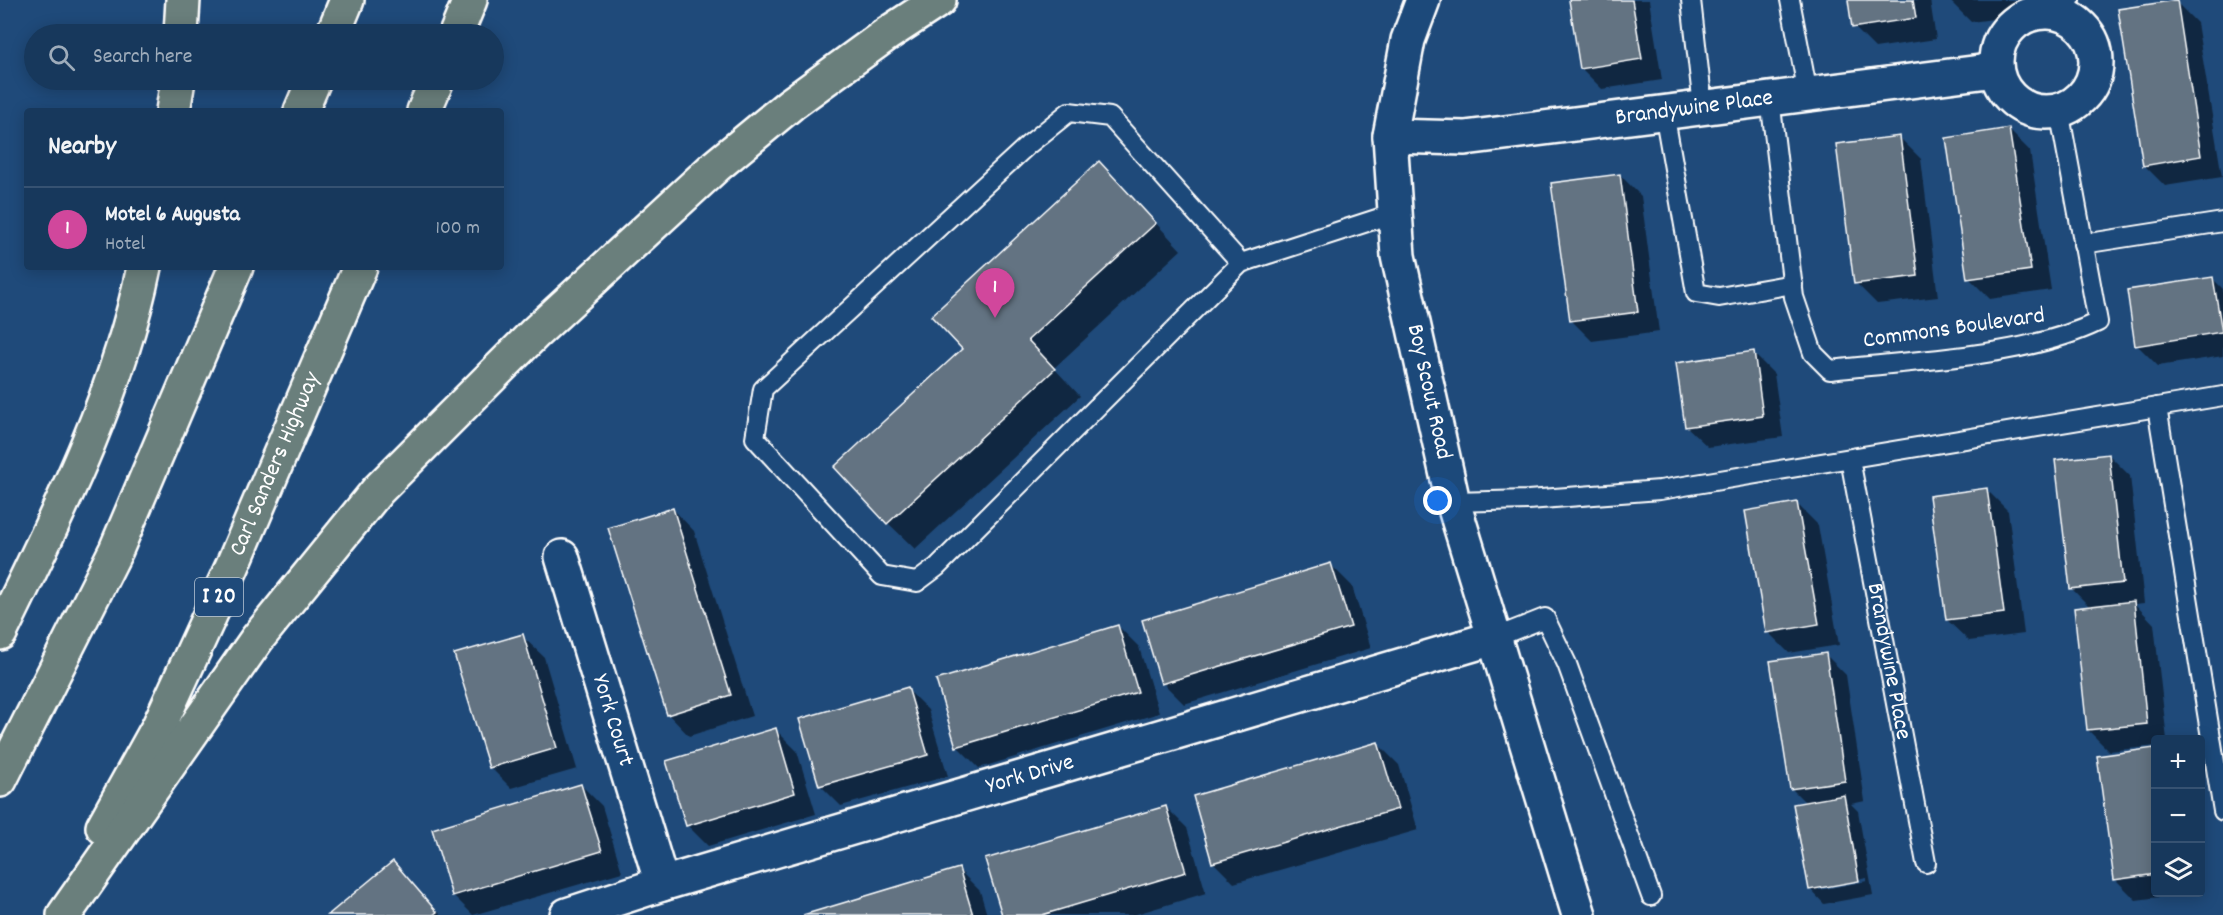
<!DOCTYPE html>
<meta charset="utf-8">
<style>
:root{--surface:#17385c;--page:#244365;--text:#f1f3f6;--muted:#9eacbb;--line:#365272;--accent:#8abfa5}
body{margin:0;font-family:Dekko,sans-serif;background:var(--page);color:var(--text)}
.controls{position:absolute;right:18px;bottom:18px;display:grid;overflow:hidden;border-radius:6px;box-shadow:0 3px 15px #0003}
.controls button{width:54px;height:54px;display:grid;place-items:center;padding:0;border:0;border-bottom:2px solid var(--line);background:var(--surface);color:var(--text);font:30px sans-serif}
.you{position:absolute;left:1438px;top:501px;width:21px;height:21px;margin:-15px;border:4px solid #fff;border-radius:50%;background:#1a73e8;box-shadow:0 0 0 9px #1a73e833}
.badge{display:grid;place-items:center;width:39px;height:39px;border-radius:50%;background:var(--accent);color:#fff;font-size:20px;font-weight:700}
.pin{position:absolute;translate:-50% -50px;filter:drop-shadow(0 2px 3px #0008)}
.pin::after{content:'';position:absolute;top:32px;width:21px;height:18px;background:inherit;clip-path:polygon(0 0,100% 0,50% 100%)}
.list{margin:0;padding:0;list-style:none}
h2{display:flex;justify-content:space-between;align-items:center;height:78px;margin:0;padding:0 24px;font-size:26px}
h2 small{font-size:20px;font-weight:400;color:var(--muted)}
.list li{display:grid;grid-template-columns:39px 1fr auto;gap:18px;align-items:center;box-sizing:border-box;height:84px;padding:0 24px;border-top:2px solid var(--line)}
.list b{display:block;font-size:22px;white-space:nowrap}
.list p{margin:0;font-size:20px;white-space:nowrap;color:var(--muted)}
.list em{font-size:20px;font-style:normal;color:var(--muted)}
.icon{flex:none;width:33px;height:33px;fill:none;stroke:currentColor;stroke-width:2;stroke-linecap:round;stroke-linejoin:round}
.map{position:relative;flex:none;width:2223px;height:915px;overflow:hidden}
.search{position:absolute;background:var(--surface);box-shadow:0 3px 15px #0003;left:24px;top:24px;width:480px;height:66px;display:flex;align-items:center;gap:15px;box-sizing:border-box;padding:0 21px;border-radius:33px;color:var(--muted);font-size:22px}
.panel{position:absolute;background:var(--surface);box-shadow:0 3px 15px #0003;left:24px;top:108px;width:480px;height:162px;border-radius:6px}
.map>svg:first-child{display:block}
</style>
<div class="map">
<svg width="2223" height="915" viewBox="0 0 2223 915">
<rect width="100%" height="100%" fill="#1f4a7a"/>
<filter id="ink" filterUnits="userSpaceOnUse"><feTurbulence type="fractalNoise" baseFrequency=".0167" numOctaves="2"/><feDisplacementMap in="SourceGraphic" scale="12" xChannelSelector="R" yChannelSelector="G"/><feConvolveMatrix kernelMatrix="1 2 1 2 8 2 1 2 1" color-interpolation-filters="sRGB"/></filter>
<g filter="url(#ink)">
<g fill="#0007" fill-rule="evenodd">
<path d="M1571 0H1649L1662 80 1602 89 1581 68Z"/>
<path d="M1849 0H1930L1936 39 1875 48 1854 27Z"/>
<path d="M2030 0 2031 14 1971 22 1949 0Z"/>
<path d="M2176 2 2197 23 2222 177 2165 186 2144 165Z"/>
<path d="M2009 130 2030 151 2051 290 1990 299 1969 278Z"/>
<path d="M1900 138 1921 159 1938 297 1877 304 1856 283Z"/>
<path d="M1620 175 1641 196 1659 332 1592 341 1571 320Z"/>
<path d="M1125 190 1181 250 1054 368 1080 396 915 549 888 523 964 349Z"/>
<path d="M2213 279 2223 289V356L2158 366 2137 345Z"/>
<path d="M1753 353 1774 374 1783 437 1708 447 1686 426Z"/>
<path d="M2109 455 2130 476 2144 603 2135 604 2154 624 2167 740H2156V746L2109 751 2088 730 2090 607 2071 588Z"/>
<path d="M1987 490 2008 511 2024 634 1969 641 1947 620Z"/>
<path d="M1797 504 1818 525 1839 645 1789 653 1768 632Z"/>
<path d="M673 509 694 531 752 716 689 736 668 714Z"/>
<path d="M1331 565 1352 586 1371 648 1184 704 1163 683Z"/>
<path d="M1118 626 1139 647 1159 713 979 768 958 747 938 681Z"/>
<path d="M522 636 544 657 577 769 511 788 490 767Z"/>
<path d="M1825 654 1846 675 1865 801 1851 804 1858 811 1873 895 1824 904 1810 889 1806 803 1791 788ZM1867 878V881L1819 890V887Z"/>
<path d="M907 689 928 710 948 776 841 806 820 785Z"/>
<path d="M776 730 797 751 816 814 708 846 687 825Z"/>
<path d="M1378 744 1399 765 1418 830 1234 883 1213 862Z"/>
<path d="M2153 750 2156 752V892L2191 893 2136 900 2115 879Z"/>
<path d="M581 785 602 806 622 872 473 915 453 895Z"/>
<path d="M1166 807 1187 828 1206 893 1133 915H1003Z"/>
<path d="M393 863 441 915H331Z"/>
<path d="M959 870 980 891 987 915H809Z"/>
</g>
<g fill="#637382" stroke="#fff" stroke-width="1.5">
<path d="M1569 0H1632L1642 59 1580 69Z"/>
<path d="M1848 0H1913L1916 18 1852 28Z"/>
<path d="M2177 0 2201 156 2143 166 2118 9Z"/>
<path d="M2009 128 2031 270 1967 279 1946 138Z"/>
<path d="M1900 136 1918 276 1854 284 1836 144Z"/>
<path d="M1099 161 1156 223 1028 340 1055 369 887 524 834 467 962 349 931 316Z"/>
<path d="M1620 174 1638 312 1570 321 1551 183Z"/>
<path d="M2213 277 2222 332 2135 346 2127 290Z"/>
<path d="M1754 351 1763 416 1685 427 1676 363Z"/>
<path d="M2109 454 2123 583 2070 589 2055 460Z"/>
<path d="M1987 488 2004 613 1946 620 1929 496Z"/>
<path d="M1797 502 1819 624 1766 633 1745 511Z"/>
<path d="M673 508 731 695 667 715 608 528Z"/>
<path d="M1331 563 1351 627 1161 684 1142 620Z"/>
<path d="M2134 601 2147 724 2087 730 2074 608Z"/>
<path d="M1118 625 1138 692 956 747 936 680Z"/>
<path d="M523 634 557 748 489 768 454 654Z"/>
<path d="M1826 653 1845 781 1790 789 1770 661Z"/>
<path d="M908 687 928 755 819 786 799 719Z"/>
<path d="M776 728 795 793 686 826 666 761Z"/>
<path d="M1378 742 1398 809 1212 863 1193 796Z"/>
<path d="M2154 748 2156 874 2114 880 2097 756Z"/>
<path d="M581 784 602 851 452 896 432 829Z"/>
<path d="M1844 795 1859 881 1809 890 1793 804Z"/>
<path d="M1166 806 1186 872 1042 915H1002L985 859Z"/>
<path d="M393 861 437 912 433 915H328Z"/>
<path d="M959 868 973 915H803Z"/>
</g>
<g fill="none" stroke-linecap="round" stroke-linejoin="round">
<defs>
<g id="lane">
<path d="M1691 0 1703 107"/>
<path d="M1790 0 1808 94"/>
<path d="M2060 15 2070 0"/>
<path d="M1770 99 1794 297 1813 353 1830 370C1914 360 2023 358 2098 322L2059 110"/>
<path d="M1664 112 1696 293 1719 297 1793 284"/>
<path d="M2083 244 2223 222"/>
<path d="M1241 263 1110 117 1069 112 1028 145 763 389 755 438 882 576 917 582 937 567 1241 263 1395 213"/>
<path d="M2157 407 2223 811"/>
<path id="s1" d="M1850 459 1926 863"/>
<path d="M1453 502 1528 500 1660 490 2223 396"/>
<path d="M1494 638 1545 618 1567 664 1651 896"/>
</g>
<g id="street">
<circle cx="2046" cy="62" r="50"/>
<path id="s2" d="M1390 136 1465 138 1996 70"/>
<path id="s3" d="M562 557 662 884"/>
<path id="s4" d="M567 915 662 884 1494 638"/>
</g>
<g id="secondary">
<path id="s5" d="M1423 0 1408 40 1390 136 1398 256 1453 502 1579 915"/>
</g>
<g id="highway">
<path d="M181 34 183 0"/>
<path d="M333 34 347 0"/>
<path d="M456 34 470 0"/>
<path d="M173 111 178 80"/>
<path d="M301 111 314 80"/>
<path d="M424 111 437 80"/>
<path d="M0 633C57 516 118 395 144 267"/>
<path d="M0 780 116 550 236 267"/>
<path id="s6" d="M103 827 159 726 232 567 360 267"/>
<path d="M64 915 257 639 378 490 535 333 716 166 791 104 887 34 939 0"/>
</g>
</defs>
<use href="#lane" stroke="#fff" stroke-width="22"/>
<use href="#street" stroke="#fff" stroke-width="38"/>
<use href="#secondary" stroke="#fff" stroke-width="38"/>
<use href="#highway" stroke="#fff" stroke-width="38"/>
<use href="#lane" stroke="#1f4a7a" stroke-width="18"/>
<use href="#street" stroke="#1f4a7a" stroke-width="33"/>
<use href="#secondary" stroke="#1f4a7a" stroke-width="33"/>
<use href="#highway" stroke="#6a7f7c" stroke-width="33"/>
</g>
</g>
<g text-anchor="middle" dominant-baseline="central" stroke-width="4.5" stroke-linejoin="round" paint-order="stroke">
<rect fill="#1f4a7a" stroke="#bcc9d7" stroke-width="1.5" x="195" y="578" width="48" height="38" rx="4.5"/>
<g font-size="22" font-weight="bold" fill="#fff">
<text x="219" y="597">I 20</text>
</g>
<g font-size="24" fill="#fff" stroke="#1f4a7a">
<text stroke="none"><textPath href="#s2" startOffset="306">Brandywine Place</textPath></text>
<text transform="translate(1954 329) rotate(-8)">Commons Boulevard</text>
<text stroke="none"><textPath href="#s5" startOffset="400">Boy Scout Road</textPath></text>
<text stroke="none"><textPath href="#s6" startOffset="402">Carl Sanders Highway</textPath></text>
<text stroke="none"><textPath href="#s1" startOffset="206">Brandywine Place</textPath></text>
<text stroke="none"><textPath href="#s3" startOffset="171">York Court</textPath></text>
<text stroke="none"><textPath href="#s4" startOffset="484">York Drive</textPath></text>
</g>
</g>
</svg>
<div class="controls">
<button>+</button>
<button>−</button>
<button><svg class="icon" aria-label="layers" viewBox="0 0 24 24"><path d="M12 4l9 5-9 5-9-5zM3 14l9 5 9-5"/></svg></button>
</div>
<div class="you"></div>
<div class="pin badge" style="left:995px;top:318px;background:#d1479c">1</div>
<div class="search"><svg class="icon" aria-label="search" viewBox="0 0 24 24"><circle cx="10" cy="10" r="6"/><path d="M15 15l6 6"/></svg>Search here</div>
<section class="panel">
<h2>Nearby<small></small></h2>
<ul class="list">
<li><span class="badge" style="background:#d1479c">1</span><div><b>Motel 6 Augusta</b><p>Hotel</p></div><em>100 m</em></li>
</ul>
</section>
</div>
